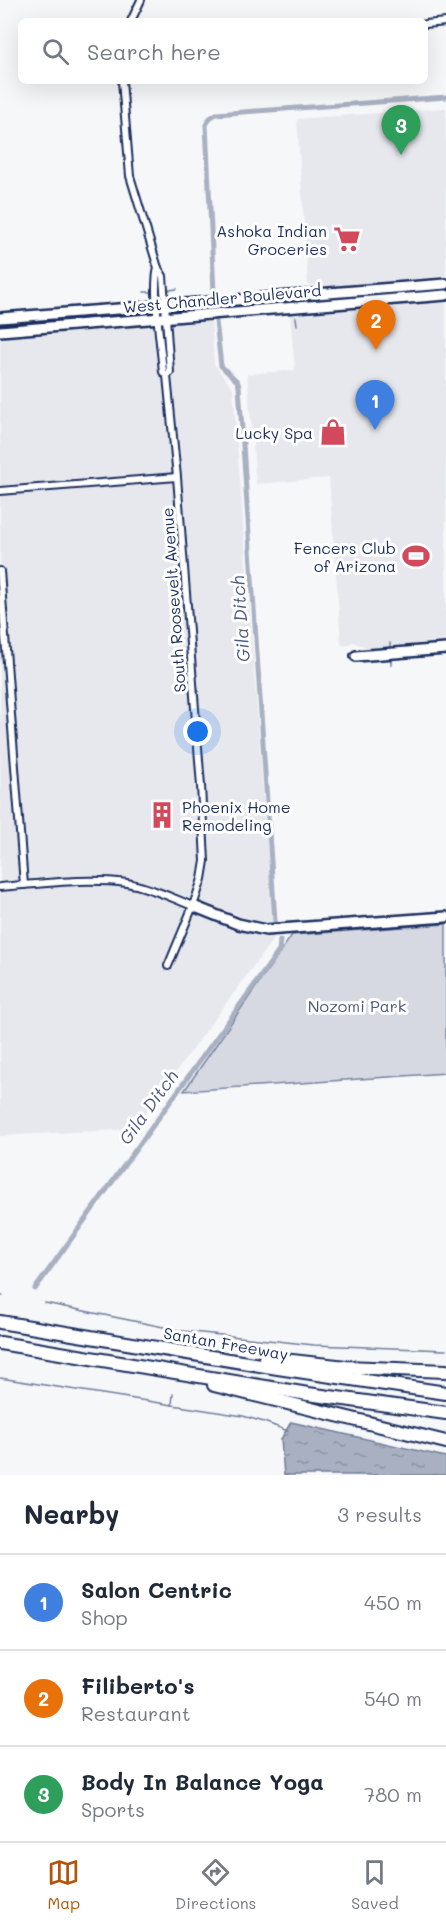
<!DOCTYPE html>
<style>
:root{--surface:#fff;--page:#f2f2f3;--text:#1f2937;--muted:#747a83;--line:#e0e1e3;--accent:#b45309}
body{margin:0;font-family:Mali,sans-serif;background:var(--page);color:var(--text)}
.you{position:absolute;left:198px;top:732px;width:21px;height:21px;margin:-15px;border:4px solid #fff;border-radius:50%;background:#1a73e8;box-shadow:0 0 0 9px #1a73e833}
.badge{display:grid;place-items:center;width:39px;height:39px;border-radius:50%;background:var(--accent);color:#fff;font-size:20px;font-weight:700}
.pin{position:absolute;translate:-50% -50px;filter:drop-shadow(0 2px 3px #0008)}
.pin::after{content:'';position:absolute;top:32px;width:21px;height:18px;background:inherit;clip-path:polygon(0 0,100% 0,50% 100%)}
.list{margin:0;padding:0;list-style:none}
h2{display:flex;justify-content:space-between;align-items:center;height:78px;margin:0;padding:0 24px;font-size:26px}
h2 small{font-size:20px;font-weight:400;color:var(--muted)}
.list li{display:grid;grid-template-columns:39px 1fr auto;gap:18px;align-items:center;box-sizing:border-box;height:96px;padding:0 24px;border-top:2px solid var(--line)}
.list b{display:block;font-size:22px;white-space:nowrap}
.list p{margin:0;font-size:20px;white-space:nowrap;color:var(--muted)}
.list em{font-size:20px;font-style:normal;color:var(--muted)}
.icon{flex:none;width:33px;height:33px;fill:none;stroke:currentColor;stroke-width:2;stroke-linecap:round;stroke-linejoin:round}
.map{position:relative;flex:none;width:446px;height:1475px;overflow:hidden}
.search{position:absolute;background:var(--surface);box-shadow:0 6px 24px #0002;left:18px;right:18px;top:18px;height:66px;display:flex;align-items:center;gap:15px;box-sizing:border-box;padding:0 21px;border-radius:9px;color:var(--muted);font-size:22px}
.sheet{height:366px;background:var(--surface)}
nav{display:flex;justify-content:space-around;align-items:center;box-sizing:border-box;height:84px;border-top:2px solid var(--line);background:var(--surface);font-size:16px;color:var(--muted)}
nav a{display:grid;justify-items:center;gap:3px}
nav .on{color:var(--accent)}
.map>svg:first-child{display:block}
</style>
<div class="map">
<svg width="446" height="1475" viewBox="0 0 446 1475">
<defs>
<pattern id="water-ripples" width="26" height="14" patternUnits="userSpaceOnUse" patternTransform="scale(1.5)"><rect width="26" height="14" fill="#a9b0c1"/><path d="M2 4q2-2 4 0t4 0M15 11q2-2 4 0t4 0" fill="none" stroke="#8990a0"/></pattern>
</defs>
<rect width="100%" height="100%" fill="#f6f7f9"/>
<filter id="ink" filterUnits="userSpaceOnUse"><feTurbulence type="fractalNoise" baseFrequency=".0167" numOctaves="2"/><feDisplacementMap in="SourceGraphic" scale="12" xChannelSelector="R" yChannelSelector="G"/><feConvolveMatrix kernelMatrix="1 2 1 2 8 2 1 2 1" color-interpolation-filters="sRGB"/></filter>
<g filter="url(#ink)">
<g fill="#e6e8ee">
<path d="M446 108V276L351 286 308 285 297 119Z"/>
<path d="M210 302 214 364 233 388 274 938 134 1129 0 1136V319Z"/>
<path d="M446 303V644L373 650 353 642 345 646 341 644 329 478 256 484 247 374 295 370 290 315 317 313 330 310 390 308 403 304Z"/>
</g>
<path fill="#d6d9e2" stroke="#7884a0" stroke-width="1.5" d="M446 924V1073L184 1091 292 935Z"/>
<path fill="url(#water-ripples)" stroke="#707c99" stroke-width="1.5" d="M291 1422 446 1457V1475H284L281 1439Z"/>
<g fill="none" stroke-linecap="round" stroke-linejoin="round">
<g stroke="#707c99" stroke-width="1.5">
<path d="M169 290 177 289"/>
<path d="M144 292H152"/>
<path d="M296 317 297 325"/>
<path d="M390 643V647"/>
<path d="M391 660V665"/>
<path d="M0 1295 3 1296"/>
<path d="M45 1303 183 1331 314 1345 446 1350"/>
<path d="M182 1337 183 1331"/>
<path d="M0 1378 243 1416 264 1422 288 1431"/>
<path d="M172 1405 173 1394"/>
</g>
<g stroke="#a9b0c1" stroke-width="5">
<path d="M214 292 206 125 210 118 216 114 446 97"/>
<path d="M216 321 221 366 237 381 239 386 275 921"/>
<path d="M35 1289 279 951 280 940"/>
</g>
<defs>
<g id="street">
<path d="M131 21 141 0"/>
<path d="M425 24 446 22"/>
<path d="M122 81 130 176 158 268 163 276 170 372 167 376 177 477 201 786 205 861 202 879 193 906 168 966"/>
<path d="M158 268C152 290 161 347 163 372L167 376"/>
<path d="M0 491 177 477"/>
<path d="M0 571 24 885"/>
<path d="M0 887C41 884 85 877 127 883 150 887 172 898 193 906"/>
</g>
<g id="secondary">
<path d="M0 318 446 284"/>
<path d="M0 331 446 295"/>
<path d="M356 656 446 649"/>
<path d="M193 906 238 924 266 930 446 917"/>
</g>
<g id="highway">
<path d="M0 1322 278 1368 446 1393"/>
<path d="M0 1343 308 1394 446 1413"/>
<path d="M265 1358 346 1367 446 1371"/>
<path d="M214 1385 446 1442"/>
</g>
</defs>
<use href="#street" stroke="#1b2f5e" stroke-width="10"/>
<use href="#secondary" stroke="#1b2f5e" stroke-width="14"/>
<use href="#highway" stroke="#1b2f5e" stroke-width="16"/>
<use href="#street" stroke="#fff" stroke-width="6"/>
<use href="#secondary" stroke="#fff" stroke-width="9"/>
<use href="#highway" stroke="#fff" stroke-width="12"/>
</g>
</g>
<defs>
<symbol id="supermarket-bare" viewBox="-9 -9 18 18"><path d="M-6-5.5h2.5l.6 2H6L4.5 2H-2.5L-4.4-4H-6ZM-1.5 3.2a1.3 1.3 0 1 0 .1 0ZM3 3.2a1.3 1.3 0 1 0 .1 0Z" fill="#d1495b" stroke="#fff" stroke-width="2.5" paint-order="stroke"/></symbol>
<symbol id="shop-bare" viewBox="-9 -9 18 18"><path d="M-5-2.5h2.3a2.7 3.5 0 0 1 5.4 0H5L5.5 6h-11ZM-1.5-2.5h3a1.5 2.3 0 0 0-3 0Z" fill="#d1495b" stroke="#fff" stroke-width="2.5" paint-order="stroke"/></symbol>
<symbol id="stadium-bare" viewBox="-9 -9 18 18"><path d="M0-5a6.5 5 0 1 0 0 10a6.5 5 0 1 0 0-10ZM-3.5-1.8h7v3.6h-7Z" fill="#d1495b" stroke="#fff" stroke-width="2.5" paint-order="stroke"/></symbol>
<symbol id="building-bare" viewBox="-9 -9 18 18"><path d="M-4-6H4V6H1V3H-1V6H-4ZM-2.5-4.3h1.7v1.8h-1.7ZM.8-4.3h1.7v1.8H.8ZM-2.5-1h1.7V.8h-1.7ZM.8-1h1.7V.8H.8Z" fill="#d1495b" stroke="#fff" stroke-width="2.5" paint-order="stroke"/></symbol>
</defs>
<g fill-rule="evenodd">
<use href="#supermarket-bare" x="328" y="220" width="38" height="38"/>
<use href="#shop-bare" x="314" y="413" width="38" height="38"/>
<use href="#stadium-bare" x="397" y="537" width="38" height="38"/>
<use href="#building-bare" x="143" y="796" width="38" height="38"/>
</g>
<g text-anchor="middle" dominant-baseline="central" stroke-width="6" stroke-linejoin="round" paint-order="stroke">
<g font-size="16" fill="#1b2f5e" stroke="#fff" text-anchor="end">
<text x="327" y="230">Ashoka Indian<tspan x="327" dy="18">Groceries</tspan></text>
<text x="313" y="432">Lucky Spa</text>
<text x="396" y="547">Fencers Club<tspan x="396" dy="18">of Arizona</tspan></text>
<text x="182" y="806" text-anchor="start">Phoenix Home<tspan x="182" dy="18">Remodeling</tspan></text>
</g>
<g font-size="16" fill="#1b2f5e" stroke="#fff">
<text transform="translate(222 298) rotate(-5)">West Chandler Boulevard</text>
<text transform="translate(173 600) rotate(-94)">South Roosevelt Avenue</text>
<text transform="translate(226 1343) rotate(10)">Santan Freeway</text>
</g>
<g font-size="16" fill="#4a5a7f" stroke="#fff">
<text x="357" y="1005">Nozomi Park</text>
</g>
<g font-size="18" font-style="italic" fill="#4d5c81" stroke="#fff">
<text transform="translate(240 619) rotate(-94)">Gila Ditch</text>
<text transform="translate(148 1107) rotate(-54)">Gila Ditch</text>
</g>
</g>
</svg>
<div class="you"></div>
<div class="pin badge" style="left:375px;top:430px;background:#3f7fe0">1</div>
<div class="pin badge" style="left:376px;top:350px;background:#e8710a">2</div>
<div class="pin badge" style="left:401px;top:155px;background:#2e9e5b">3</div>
<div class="search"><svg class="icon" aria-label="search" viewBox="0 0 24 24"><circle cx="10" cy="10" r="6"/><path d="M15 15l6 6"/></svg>Search here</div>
</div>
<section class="sheet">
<h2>Nearby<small>3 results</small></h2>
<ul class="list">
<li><span class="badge" style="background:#3f7fe0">1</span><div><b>Salon Centric</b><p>Shop</p></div><em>450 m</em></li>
<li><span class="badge" style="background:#e8710a">2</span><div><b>Filiberto's</b><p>Restaurant</p></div><em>540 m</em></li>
<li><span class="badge" style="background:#2e9e5b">3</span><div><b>Body In Balance Yoga</b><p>Sports</p></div><em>780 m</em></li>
</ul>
</section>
<nav>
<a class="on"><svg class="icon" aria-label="map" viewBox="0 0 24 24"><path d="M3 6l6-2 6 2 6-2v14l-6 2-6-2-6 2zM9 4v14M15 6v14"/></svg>Map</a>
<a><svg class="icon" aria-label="directions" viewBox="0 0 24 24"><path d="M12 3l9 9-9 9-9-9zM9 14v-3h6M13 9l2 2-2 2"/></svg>Directions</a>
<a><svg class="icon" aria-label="saved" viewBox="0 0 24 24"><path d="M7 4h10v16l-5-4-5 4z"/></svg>Saved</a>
</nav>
